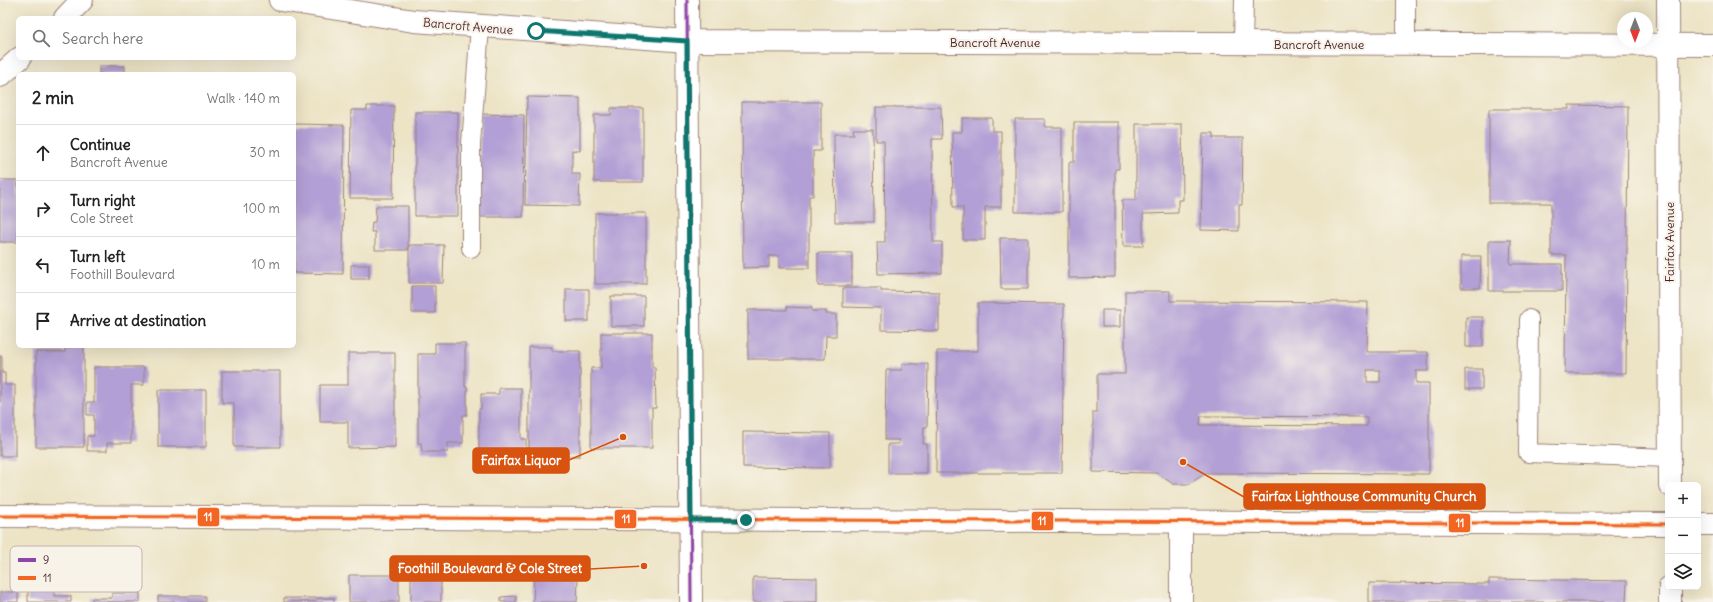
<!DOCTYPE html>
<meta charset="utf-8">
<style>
:root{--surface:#fff;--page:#f2f2f2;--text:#222;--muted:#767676;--line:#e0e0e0}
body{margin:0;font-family:Delius,sans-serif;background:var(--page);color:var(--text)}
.controls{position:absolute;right:12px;bottom:12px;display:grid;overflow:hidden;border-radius:6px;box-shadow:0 4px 16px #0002}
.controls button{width:36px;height:36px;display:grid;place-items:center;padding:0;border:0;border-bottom:1px solid var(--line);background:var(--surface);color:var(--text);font:20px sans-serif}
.compass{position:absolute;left:1617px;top:12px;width:36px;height:36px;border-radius:50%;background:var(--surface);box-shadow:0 4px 16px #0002;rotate:180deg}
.stop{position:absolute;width:12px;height:12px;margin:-9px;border:3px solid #0f766e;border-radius:50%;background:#fff}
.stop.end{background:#0f766e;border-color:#fff;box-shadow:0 1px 4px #0008}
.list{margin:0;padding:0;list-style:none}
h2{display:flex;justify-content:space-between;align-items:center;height:52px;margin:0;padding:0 16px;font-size:17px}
h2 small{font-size:13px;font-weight:400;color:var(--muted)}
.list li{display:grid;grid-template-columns:26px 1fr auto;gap:12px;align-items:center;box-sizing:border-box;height:56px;padding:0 16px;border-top:1px solid var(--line)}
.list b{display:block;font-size:15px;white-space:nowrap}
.list p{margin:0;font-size:13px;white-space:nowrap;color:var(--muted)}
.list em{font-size:13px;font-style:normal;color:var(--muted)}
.icon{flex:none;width:22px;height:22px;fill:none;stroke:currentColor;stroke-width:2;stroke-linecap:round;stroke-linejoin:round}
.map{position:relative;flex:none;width:1713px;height:602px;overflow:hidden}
.search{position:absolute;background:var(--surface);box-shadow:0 4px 16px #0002;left:16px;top:16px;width:280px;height:44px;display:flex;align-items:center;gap:10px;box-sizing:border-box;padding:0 14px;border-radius:6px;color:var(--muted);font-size:15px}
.panel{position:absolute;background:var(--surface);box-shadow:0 4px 16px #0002;left:16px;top:72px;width:280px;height:276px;border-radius:6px}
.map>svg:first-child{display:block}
</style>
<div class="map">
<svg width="1713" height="602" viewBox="0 0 1713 602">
<rect width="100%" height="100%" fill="#f7f3e8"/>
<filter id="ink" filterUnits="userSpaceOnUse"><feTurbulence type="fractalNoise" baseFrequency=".025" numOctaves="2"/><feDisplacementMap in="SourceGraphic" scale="8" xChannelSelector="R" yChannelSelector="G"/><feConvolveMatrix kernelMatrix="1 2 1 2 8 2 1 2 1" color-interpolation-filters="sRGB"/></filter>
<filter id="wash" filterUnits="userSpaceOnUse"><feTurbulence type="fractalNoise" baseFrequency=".012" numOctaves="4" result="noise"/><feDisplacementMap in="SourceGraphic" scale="16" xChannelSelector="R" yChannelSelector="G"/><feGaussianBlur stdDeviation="0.9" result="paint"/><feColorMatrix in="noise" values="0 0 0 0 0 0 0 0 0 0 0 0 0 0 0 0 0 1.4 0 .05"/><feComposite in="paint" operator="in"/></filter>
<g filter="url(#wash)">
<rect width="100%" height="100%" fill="#ede4c6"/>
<g id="blocks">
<path fill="#b29fd5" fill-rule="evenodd" d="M99,66H125V74H99Z
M527,97L580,98V151L572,150V174H580L579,206L525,205Z
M742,102H821V151H813V196H809V268H779V256H769V267L743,268Z
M1569,105L1628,106L1626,373H1565L1566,255H1551V203H1489V109H1569Z
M367,106H394L393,198H350L351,110H367Z
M876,107H941L942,139H932L933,242H942V273L878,274L877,242H885L884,141H876Z
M611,108H643V182H594V115H611Z
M415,112H458V216H415Z
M480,114L524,115L523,217H479Z
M962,118H992V131H1001V207H985V240H963V207H953L952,132H962Z
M1015,119H1045V127H1062V212H1015Z
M1074,122H1119V169H1115V277L1069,278V162H1074Z
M294,124L344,125L343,274L294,273Z
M1136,124H1182L1183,200H1178V213L1143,214V246H1123L1122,200H1136Z
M853,129H873L874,222H835L834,134H854Z
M1203,133H1214V138H1243L1242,205H1239V231L1201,230Z
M0,180H18V242H0Z
M376,206H408V250H375V232H371L372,222H375Z
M595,213H646V284H595Z
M1000,238H1028V289H1001Z
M1489,240H1511L1510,264H1562V291H1489Z
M409,245H444L443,283H409Z
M818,253H852V286H818Z
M1461,256H1481L1480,288H1461Z
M351,265H369V279H351Z
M412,286H435V313H412Z
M843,288H881V291L939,292V331L881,330V308L843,307Z
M566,289H589V321H566Z
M1125,291H1170V301L1368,302L1367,352H1428V371H1416V383H1429V474L1206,473L1189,484H1173L1157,473L1093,472V412H1097V374H1125ZM1367,370H1380V382H1367ZM1201,416L1367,417V426L1200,425Z
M611,296H644V326H611Z
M978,303L1064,304L1062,473H936L937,351H978Z
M787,307L812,308V311H826V314H836V336H826L825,359H748V310H787Z
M1102,310H1120V327H1102Z
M1466,317H1483V347H1466Z
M601,333H652V367H655L656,408H652V448H591V368H601Z
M435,343H465V387H467V415H463V443H448V452H422L421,443H418V354H435Z
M65,346H84V447H36V352H65Z
M529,347H552V351H580V456H529Z
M348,353H395V447L348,448V422H320V385H348Z
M0,356H2V373H5V385H15V456H0Z
M902,364H928L927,427H924L923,444H927V473H888V444H899V440H885L886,370H902Z
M94,367H144V385H131V443H107V451H87V436H94V415H87V402H94Z
M1465,369H1482V389H1465Z
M222,371H280V447H234V403H222Z
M499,388H521V439H526V470H479V409H481V394H499Z
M158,390H206V447H158Z
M743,432L830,433V468L743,467Z
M349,575H399V602H349Z
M411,575H441V602H411Z
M534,577L578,578L577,602H533Z
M753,577L817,578V602H753Z
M1489,579L1627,581L1626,602H1369V583L1489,584Z
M28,589H54V596H71V602H28Z
M0,592H18V602H0Z
M112,593H140V602H92V598H112Z
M158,596H205V602H158Z
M516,596V602H501V597Z
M284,598H334V602H284Z"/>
</g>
</g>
<g filter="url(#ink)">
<use href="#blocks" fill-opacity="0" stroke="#9c8278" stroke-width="1"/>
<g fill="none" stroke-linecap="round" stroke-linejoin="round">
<defs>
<path id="service" d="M1243,43L1244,0
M1406,44V0
M471,248V144L480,27
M1529,319L1528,453L1670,458"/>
<path id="minor" d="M687,0L691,602
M1668,0L1670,485
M65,18L82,0
M0,76L20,58
M1181,602V522
M1670,602V587"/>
<path id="tertiary" d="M280,0L414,21L687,41L1713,45"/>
<path id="secondary" d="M0,516L1668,524
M1698,524H1713"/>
</defs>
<use href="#service" stroke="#9c8278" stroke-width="20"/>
<use href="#minor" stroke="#9c8278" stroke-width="24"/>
<use href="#tertiary" stroke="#9c8278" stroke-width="24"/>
<use href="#secondary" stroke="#9c8278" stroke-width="24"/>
<use href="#service" stroke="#fff" stroke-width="18"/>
<use href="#minor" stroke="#fff" stroke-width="22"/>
<use href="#tertiary" stroke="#fff" stroke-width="22"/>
<use href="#secondary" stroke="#fff" stroke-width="22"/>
<defs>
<path id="bus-1" d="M687,0L691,602"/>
<path id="bus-2" d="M0,516L1668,524"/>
</defs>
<use href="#bus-1" stroke="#f7f3e8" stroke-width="6"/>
<use href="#bus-2" stroke="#f7f3e8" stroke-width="6"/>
<use href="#bus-1" stroke="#8e44ad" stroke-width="3"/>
<use href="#bus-2" stroke="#f26522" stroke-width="3"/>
</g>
</g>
<g fill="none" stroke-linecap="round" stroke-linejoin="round" filter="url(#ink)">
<path stroke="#0f766e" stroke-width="5" d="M536,31L687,41L691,520H746"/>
</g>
<g text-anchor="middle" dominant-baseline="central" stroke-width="4" stroke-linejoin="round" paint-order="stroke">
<g font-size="12" fill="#4a1f2b" stroke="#f7f3e8">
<text transform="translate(468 26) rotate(5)">Bancroft Avenue</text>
<text x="995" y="42">Bancroft Avenue</text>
<text x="1319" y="44">Bancroft Avenue</text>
<text transform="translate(1669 242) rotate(-90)">Fairfax Avenue</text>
</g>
</g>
<rect x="10" y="546" width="132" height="46" rx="6" fill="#f7f3e8" stroke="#c3b3af" stroke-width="1"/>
<rect x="18" y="558" width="18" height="4" fill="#8e44ad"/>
<rect x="18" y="576" width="18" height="4" fill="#f26522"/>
<g font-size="11" fill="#4a1f2b">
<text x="43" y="564">9</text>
<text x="43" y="582">11</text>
</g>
<path fill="none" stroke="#d8530f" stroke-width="1.5" d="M623 437L569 460M1183 462L1244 497M644 566L590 569"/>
<g fill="#d8530f" stroke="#f7f3e8" stroke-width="1.5">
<circle cx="623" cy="437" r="4"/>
<circle cx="1183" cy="462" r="4"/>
<circle cx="644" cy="566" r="4"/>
</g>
<g fill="#d8530f" stroke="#d8530f" stroke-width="1.5">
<rect x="473" y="448" width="96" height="25" rx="4"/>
<rect x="1244" y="484" width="241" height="25" rx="4"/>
<rect x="390" y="556" width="200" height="25" rx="4"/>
</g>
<g font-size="13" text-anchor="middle" font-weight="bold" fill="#fff">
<text x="521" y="465">Fairfax Liquor</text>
<text x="1364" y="501">Fairfax Lighthouse Community Church</text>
<text x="490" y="573">Foothill Boulevard &amp; Cole Street</text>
</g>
<g stroke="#f7f3e8" stroke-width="1.5">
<rect x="197" y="507" width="23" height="20" rx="4" fill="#f26522"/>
<rect x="614" y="509" width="23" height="20" rx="4" fill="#f26522"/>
<rect x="1031" y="511" width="23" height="20" rx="4" fill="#f26522"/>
<rect x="1448" y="513" width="23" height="20" rx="4" fill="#f26522"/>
</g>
<g font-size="11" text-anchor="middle" font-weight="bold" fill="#fff">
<text x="208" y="521">11</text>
<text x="626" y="523">11</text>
<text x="1042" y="525">11</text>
<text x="1460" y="527">11</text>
</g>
</svg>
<div class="controls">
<button>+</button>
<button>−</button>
<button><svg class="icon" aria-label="layers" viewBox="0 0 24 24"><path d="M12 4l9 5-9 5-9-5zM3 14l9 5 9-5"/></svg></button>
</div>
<svg class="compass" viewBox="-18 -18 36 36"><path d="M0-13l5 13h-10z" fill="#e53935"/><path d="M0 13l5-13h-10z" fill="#767676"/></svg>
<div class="stop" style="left:536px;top:31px"></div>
<div class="stop end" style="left:746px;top:520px"></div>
<div class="search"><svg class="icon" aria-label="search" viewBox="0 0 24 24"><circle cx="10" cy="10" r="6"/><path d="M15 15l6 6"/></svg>Search here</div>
<section class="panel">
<h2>2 min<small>Walk · 140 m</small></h2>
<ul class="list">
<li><svg class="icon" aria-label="ahead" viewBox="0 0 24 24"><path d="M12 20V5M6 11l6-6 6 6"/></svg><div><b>Continue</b><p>Bancroft Avenue</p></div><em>30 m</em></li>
<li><svg class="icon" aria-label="right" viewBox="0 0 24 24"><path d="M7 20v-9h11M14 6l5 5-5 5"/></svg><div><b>Turn right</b><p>Cole Street</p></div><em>100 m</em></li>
<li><svg class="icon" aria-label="left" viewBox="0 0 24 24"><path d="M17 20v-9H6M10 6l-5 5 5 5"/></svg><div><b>Turn left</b><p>Foothill Boulevard</p></div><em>10 m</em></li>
<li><svg class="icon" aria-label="arrive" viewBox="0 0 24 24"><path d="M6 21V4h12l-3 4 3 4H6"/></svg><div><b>Arrive at destination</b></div></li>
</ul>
</section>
</div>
